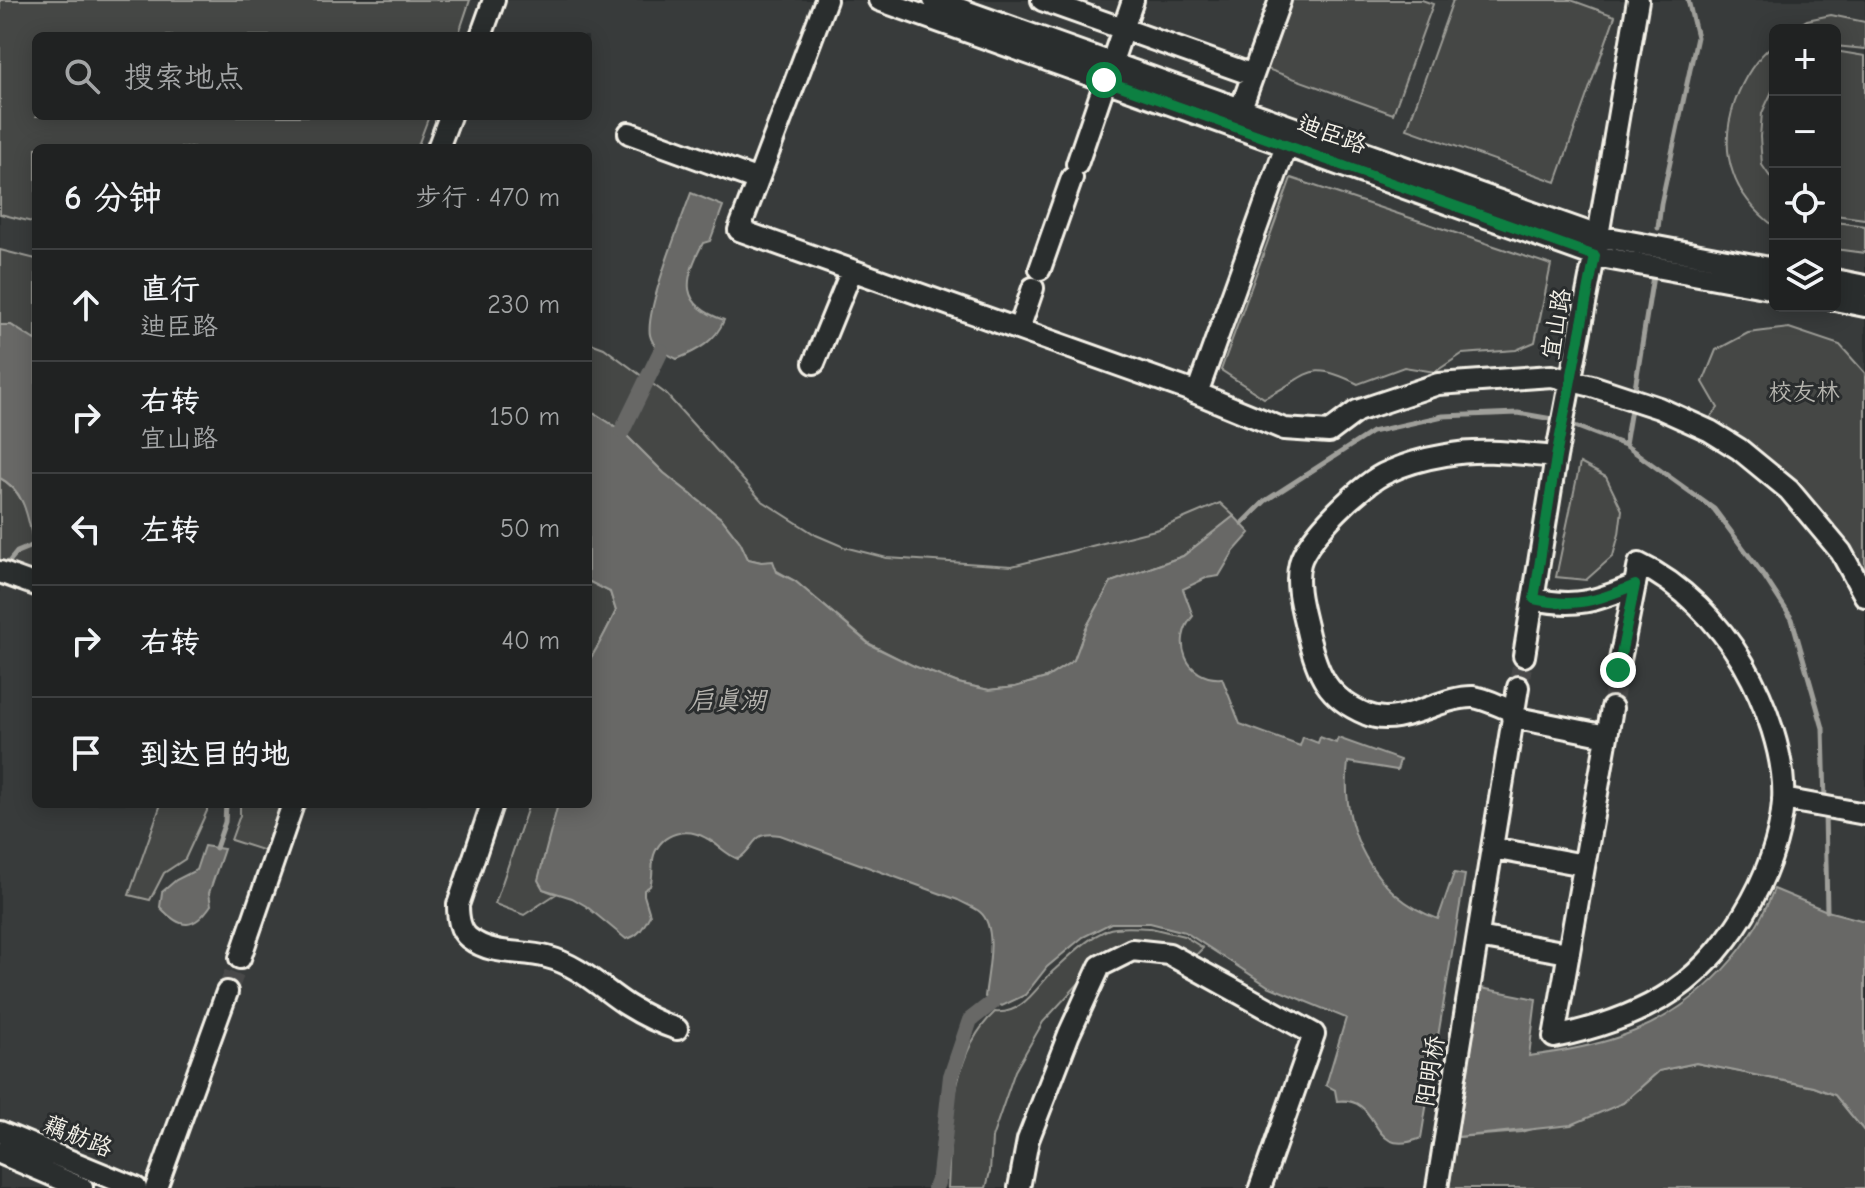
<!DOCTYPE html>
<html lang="zh">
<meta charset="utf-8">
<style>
:root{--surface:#202222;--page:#282a2a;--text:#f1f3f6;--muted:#a2a4a5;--line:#3d3f40}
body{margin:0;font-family:"Comic Neue","LXGW WenKai TC",sans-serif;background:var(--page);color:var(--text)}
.controls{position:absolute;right:24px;top:24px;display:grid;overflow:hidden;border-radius:12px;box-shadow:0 4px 20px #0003}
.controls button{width:72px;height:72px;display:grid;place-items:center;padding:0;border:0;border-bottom:2px solid var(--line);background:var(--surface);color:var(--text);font:40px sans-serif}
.stop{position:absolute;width:24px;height:24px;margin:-18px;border:6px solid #0b8043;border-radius:50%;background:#fff}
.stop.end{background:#0b8043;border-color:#fff;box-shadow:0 2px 8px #0008}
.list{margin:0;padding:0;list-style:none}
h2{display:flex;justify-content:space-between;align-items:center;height:104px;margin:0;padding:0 32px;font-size:34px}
h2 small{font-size:26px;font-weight:400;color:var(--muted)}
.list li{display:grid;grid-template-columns:52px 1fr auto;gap:24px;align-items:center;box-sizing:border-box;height:112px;padding:0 32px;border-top:2px solid var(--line)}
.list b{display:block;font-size:30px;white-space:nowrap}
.list p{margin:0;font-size:26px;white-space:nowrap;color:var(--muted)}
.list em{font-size:26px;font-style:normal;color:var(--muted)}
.icon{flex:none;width:44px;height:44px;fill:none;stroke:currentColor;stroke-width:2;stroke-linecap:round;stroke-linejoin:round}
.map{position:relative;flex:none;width:1865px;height:1188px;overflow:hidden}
.search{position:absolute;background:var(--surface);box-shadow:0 4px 20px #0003;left:32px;top:32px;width:560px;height:88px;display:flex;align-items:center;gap:20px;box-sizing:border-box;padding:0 28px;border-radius:12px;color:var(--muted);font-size:30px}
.panel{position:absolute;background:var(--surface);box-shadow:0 4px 20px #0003;left:32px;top:144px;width:560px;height:664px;border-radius:12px}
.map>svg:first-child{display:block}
</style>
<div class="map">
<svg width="1865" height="1188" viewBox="0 0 1865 1188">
<rect width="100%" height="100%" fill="#2a2d2e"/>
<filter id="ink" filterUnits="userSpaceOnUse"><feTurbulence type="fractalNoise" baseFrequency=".0125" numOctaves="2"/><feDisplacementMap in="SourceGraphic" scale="16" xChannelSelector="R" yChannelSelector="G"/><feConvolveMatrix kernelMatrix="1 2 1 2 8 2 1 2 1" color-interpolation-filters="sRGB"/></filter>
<g filter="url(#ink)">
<path fill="#373a3a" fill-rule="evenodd" d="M0,0H1865V1188H0ZM1775,30H1835V306H1775ZM36,36H588V116H36ZM36,148H588V804H36Z"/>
<path fill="#444645" stroke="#9c9c96" stroke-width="2" d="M0,0H470L458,36H36V116H429L417,148H36V223L0,214Z
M1279,0H1422L1433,4L1393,114L1256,65Z
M1453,0H1571L1615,16L1556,182L1407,129Z
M1831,15L1865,22V49L1835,46V30H1791L1807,20Z
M1775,43V85L1762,113L1760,137L1762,165L1775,184V227C1757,213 1740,195 1733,173C1717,129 1740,71 1775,43Z
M1835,51L1865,56V219L1835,215Z
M1291,178L1551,265L1535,342L1516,350L1462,354L1435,372L1404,367L1358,384C1305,357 1309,378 1264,398L1221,370Z
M1835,222L1865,226V253L1835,249Z
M0,250L36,259V341L11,325H0Z
M1789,328L1840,345L1865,373V596L1789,490L1702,428L1718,408L1703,382L1716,350L1748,333Z
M588,342L604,348L666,394L761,500L816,535L844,547L887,558L1012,566L1159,529L1220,503L1234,516L1183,556L1111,582L1086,628L1074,660L1046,678L1015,687L989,690L958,683L913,666L870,644L795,581L761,562L748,559L740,542L722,519L664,473L622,431L588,409Z
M1580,463L1606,477L1622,510L1619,534L1613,556L1586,580L1556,577Z
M0,478C32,495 36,544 36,576L0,563Z
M588,581L610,592L616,611C611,621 594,656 588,661Z
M161,804H207V811L185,859L164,873L150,900L129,895Z
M240,804H285L268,852L231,840L240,815Z
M529,804H558L551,840L542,864L543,889L556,894L524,915L495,904Z
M1151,928L1184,936L1203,948L1193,958C1147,937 1144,939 1097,954L1081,981L1043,1022L1015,1071L992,1138L990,1172L986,1188H948C951,1130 949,1054 995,1012C1022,1015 1036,988 1053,971C1069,957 1087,938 1107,930C1119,925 1138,928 1151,928Z
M1696,1063L1814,1087L1835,1095L1865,1132V1188H1449L1457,1137L1521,1132L1623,1103L1659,1071Z"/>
<path fill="#676866" stroke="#9f9f9a" stroke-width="2" d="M691,193L723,206L710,241L703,243C683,280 679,305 724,320C716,341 697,351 677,359C666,353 653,349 650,335C645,310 681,221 691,193Z
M0,325H11L36,341V553C28,526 29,493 0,478Z
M588,409L622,431L664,473L722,519L740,542L748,559L761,562L773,561L777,572L795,581L870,645L914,666L958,683L989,690L1015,687L1046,678L1074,660L1086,628L1111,582L1183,556L1234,516L1250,533L1234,551L1219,576L1206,578L1183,589L1193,616C1171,641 1186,681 1222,678L1240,724L1300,746L1303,737L1318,743L1320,737L1336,743L1338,738L1400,760L1397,770L1348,762C1340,830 1373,895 1438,919L1454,873L1465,875L1421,1138C1366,1161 1384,1095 1337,1101L1335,1090L1326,1085L1346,1018L1268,986L1185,932L1150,923H1111L1083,937L1047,967L1025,995L1002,1006L985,997C987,975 999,928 980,912C974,907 965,904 958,900L780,835C751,830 757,847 738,859C725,854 718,844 706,838C687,827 662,832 654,855C651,865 654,875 650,886L644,890V895L650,915C644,926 640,936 626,939L586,906L572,898L543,889L538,880L558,804H588V661C594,656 611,621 616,611L610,592L588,581Z
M204,846L224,849L209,893L211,905C194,930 181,930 160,907L162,892L176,880L196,870Z
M1774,889L1827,911L1865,921V1132L1835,1095L1814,1087L1696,1063L1659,1071L1623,1103L1571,1125L1457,1137L1481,988L1536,999L1529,1056C1559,1052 1590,1047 1619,1037C1690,1013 1747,958 1774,889Z"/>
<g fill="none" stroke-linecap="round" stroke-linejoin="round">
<path stroke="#9f9f9a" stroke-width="5" d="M1658,228L1661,204L1697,37L1688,0
M1634,394L1653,276
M1567,423L1625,445L1714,509L1764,576L1792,619L1823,728L1825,802
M1625,445L1632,403
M1242,524L1265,501L1372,432L1443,416L1518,413L1558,420
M4,568L17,552L34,545
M1825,812L1827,911
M216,848L225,822L226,804"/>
<path stroke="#676866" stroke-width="16" d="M622,431L661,351
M935,1188L940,1175L951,1076L970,1020L993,1002"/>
<path stroke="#484a4a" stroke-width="20" stroke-dasharray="20 10" stroke-linecap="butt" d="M1518,687L1524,656
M1612,708L1618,670
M227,992L240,958"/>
<defs>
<path id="minor" d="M826,0L739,230L1189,390L1284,429L1329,432L1357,411L1438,384L1552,376L1592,386L1659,408L1710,431L1739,449L1789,490L1841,552L1865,596
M879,0L1595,256L1775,289
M934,0L1598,236L1775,269
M1042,0L1253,75
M481,36L494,0
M1241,108L1280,0
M629,133L758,180
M438,148L450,116
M1077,164L1133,0
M1040,269L1072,178
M1835,280L1865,286
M1835,300L1865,306
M1019,329L1033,288
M814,363L852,270
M1197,393L1290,135
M0,572L36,585
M1534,599C1575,608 1597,601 1635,585
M1524,656L1556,457L1598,236L1638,0
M1612,708L1554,1037C1593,1029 1628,1018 1662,998C1725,962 1778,874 1783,802C1786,757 1765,701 1743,663C1719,623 1682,584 1639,564L1618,670
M1513,711C1501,707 1485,698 1473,697C1440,696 1400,729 1366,714C1327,698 1317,673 1308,635C1303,612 1294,586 1300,563C1307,537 1363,482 1388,472C1405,464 1428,458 1446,455C1482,448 1520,454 1556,457
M1512,717L1607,736
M1783,799L1865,814
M492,804L458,905C458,917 459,930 469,938C492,956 521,950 547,957C579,965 601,988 627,1005C643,1015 659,1023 677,1029
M1492,848L1584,865
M1478,937L1568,953
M240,958L293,804
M0,1132L136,1188
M0,1153L82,1188
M156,1188L227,992
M1019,1188L1028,1140L1069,1034L1100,966L1132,950L1169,954L1314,1034L1260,1188
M1437,1188L1518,687"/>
</defs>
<use href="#minor" stroke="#f4f1e8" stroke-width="26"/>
<use href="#minor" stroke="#2a2d2e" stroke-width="20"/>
</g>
</g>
<g fill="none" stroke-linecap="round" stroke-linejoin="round" filter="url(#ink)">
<path stroke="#0b8043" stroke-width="10" d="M1104,80L1595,256L1556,457L1534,599C1575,608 1597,601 1635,585L1618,670"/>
</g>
<g text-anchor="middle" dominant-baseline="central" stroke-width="6" stroke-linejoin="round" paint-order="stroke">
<g font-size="24" fill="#f4f1e8" stroke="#2a2d2e">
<text transform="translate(1332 134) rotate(20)">迪臣路</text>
<text transform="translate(1556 324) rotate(-80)">宜山路</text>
<text transform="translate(1430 1071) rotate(-81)">阳明桥</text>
<text transform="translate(78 1136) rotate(22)">藕舫路</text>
</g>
<g font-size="24" fill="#b6b5af" stroke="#2a2d2e">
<text x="1804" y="392">校友林</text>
</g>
<g font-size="26" font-style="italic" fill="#b5b3ae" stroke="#2a2d2e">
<text x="727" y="701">启真湖</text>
</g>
</g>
</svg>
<div class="controls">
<button>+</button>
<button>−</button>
<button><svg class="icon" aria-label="locate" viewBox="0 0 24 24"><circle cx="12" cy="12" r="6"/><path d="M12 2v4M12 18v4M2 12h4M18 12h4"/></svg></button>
<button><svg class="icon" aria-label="layers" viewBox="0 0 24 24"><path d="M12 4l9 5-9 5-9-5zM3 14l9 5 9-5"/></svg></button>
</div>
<div class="stop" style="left:1104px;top:80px"></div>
<div class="stop end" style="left:1618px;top:670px"></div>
<div class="search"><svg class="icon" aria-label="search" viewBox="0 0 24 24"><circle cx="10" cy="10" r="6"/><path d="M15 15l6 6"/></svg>搜索地点</div>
<section class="panel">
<h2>6 分钟<small>步行 · 470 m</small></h2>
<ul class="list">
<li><svg class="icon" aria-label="ahead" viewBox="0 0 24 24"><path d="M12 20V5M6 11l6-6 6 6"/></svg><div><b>直行</b><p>迪臣路</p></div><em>230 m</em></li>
<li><svg class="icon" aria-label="right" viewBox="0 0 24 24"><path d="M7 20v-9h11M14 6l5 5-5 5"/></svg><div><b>右转</b><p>宜山路</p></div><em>150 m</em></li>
<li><svg class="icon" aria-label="left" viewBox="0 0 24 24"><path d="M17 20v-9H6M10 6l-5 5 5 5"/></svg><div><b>左转</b></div><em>50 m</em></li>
<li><svg class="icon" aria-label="right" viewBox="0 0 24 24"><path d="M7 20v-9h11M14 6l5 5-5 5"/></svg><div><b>右转</b></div><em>40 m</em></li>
<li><svg class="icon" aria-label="arrive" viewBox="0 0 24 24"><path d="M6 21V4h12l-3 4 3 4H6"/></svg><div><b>到达目的地</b></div></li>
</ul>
</section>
</div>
